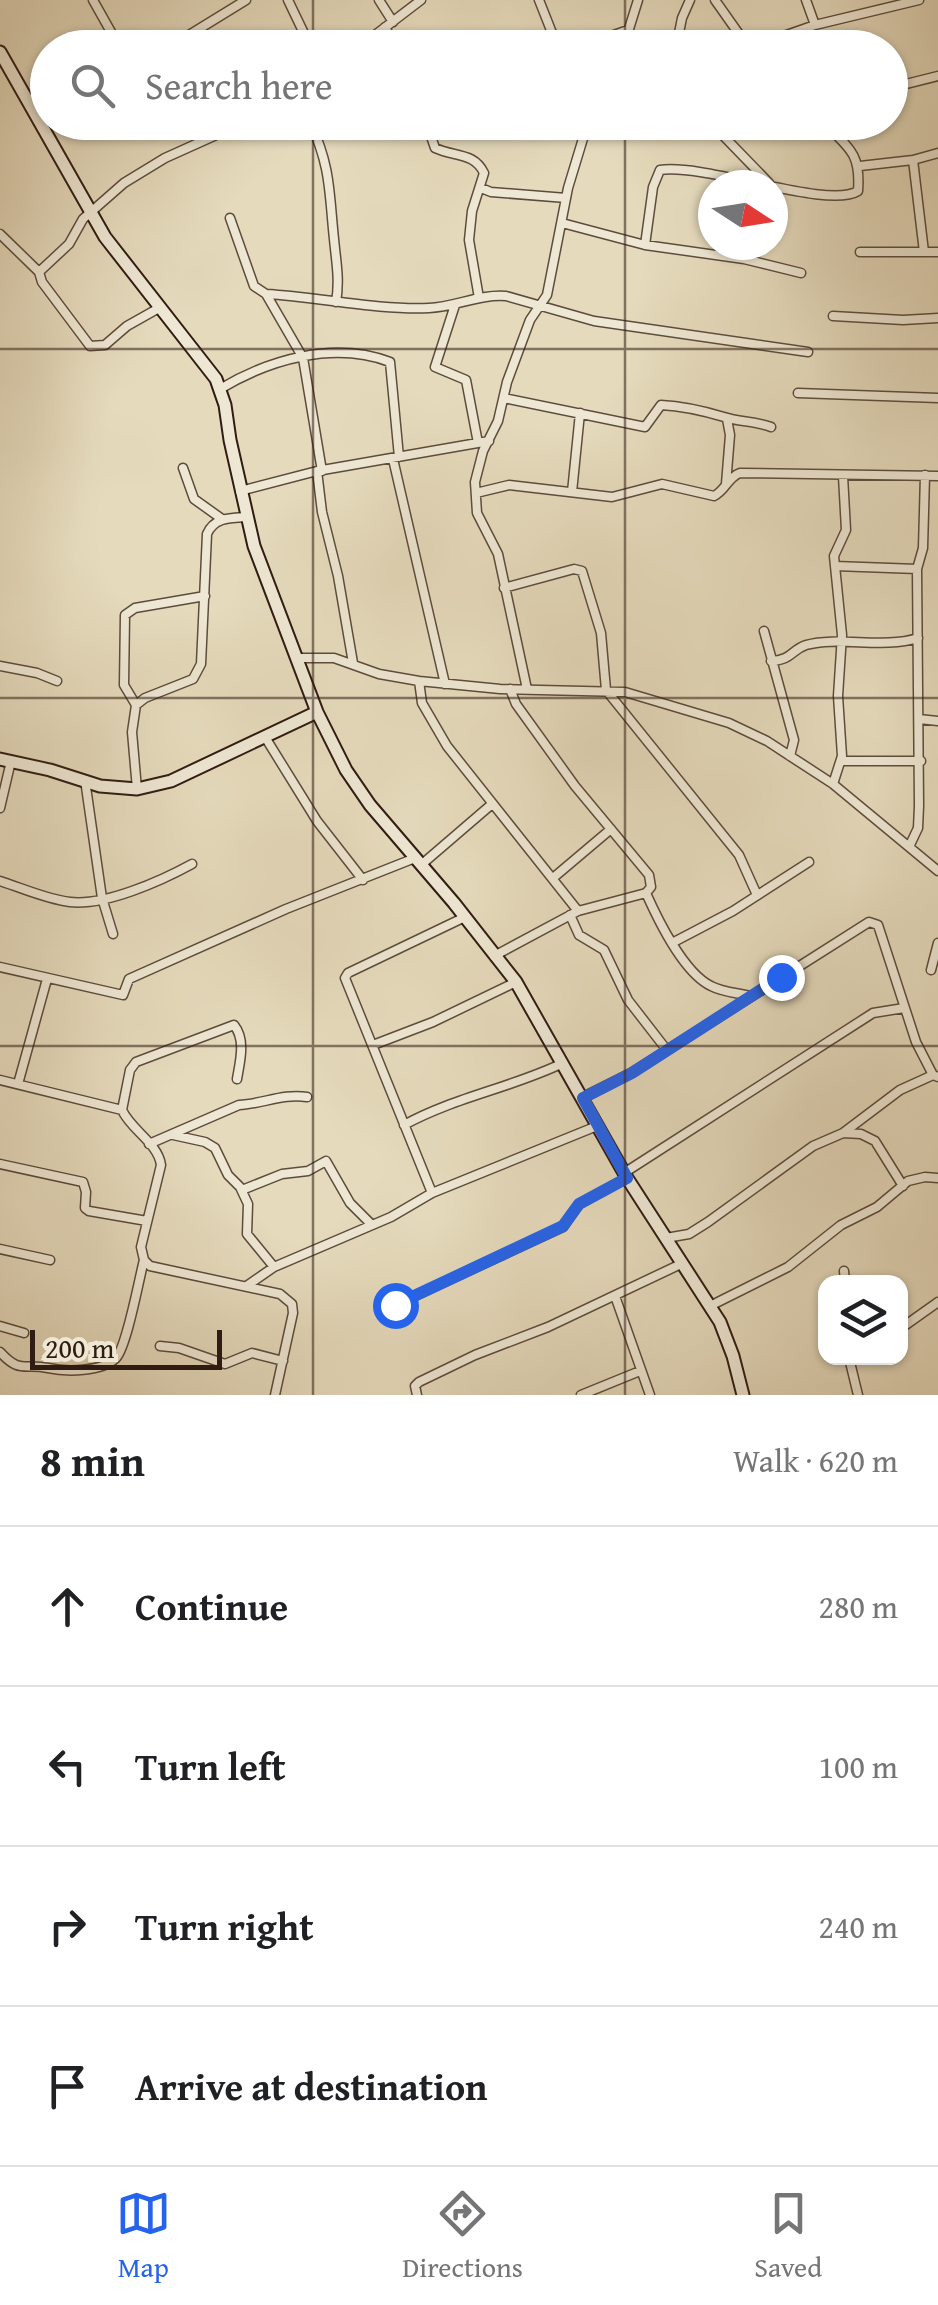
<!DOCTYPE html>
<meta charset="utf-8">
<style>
:root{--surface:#fff;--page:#f2f2f2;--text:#202124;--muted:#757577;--line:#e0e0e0;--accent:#2563eb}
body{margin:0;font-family:"Gentium Book Plus",serif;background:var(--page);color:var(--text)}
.controls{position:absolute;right:30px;bottom:30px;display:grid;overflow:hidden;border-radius:20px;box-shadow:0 2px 8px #0004}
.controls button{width:90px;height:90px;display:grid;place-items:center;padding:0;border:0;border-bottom:2px solid var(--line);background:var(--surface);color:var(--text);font:50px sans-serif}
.compass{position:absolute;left:698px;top:170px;width:90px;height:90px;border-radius:50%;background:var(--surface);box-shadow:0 2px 8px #0004;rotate:102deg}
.scale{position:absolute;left:30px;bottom:25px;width:192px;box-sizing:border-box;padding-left:10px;border:5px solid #301c13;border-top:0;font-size:28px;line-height:35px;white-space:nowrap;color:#301c13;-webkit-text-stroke:8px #eee7d3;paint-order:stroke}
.stop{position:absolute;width:30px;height:30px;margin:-22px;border:8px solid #2563eb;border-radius:50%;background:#fff}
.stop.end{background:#2563eb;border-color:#fff;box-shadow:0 2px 10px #0008}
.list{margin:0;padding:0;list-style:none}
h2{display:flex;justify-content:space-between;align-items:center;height:130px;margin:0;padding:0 40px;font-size:42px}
h2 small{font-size:32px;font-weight:400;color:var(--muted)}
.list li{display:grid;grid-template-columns:65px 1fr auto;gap:30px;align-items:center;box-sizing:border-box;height:160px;padding:0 40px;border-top:2px solid var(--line)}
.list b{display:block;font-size:38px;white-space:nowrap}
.list em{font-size:32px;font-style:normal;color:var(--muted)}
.icon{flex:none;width:55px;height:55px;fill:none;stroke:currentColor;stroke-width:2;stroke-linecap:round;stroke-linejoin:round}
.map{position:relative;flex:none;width:938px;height:1395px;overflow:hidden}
.search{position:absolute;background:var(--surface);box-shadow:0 2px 8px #0004;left:30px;right:30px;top:30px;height:110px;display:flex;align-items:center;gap:25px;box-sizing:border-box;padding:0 35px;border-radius:55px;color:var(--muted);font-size:38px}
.sheet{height:770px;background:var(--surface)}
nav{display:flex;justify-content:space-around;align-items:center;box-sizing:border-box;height:140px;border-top:2px solid var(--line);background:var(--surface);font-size:28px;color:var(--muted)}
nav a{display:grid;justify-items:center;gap:5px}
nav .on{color:var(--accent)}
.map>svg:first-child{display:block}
</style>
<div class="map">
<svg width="938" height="1395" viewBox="0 0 938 1395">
<rect width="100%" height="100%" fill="#e5dabc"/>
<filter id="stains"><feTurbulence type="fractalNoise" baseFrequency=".002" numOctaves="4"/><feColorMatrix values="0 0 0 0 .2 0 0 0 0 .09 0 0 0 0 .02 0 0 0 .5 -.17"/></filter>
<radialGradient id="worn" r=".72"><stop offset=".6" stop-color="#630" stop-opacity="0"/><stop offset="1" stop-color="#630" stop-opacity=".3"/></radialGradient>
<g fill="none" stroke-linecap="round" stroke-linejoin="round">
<defs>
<path id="street" d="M93,0L120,48
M288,0L311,48
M379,0L393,22
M539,0L558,48
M715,0L746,44
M806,0L815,25
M385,27L396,48
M744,43L761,44L815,25L919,0
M168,48L246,0
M358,48L421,0
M577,48L628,30
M623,48L638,0
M676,48L682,18L690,0
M890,88L938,76
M310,122C331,167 329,192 334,239C336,261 340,280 336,302
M426,122L435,148C454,157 474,152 484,173L472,211L469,240L479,298
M710,122L769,183
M913,160L924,252
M860,166L913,160L938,153
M481,188L491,192L566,198
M230,218L254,286L266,294C320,297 374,310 429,308C455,307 479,294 506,296L594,321L808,352
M562,223L645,245L744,259L801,273
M0,234L39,272L42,282L90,346L105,345L127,326L159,308
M645,245L653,187L660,170C706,163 828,210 858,191C861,153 849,148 823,122
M860,252H938
M39,272L69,244L83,219L124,183L165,158L245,122
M266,294L303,358L322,471
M455,305L435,367L466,380L478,443
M833,316L903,320L938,318
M220,389C270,359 334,341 390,362L399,457
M798,393L938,398
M504,398L645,427L661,405C682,406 704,411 724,417C739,422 755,421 771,427
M393,459L445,684
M183,468L194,499L222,519
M317,471L322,512L338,576L353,663
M726,484L730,435L727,419
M240,491L317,471L489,441
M572,492L580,413
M476,493L509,485L612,497L662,484L714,496C725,491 728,477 740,473L938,476
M835,566L917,569
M504,588L574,569L582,571L601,633L606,690L739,855L757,895
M764,631L794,740L790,756
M296,658H334L379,674L419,681L500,689L625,692L729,723L767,741L833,784L938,871
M771,661C792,660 791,650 806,645C839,636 883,649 918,638
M0,666L37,673L57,681
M419,681L422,703L447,746L578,911
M510,689L516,704L575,786L649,875L651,887L646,893C658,920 684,973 711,986C722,992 738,993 750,996
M527,689L498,554L477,513L475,482L483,451L498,421L507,382L530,320L547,295L568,188L588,122
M136,705L124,685L125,615L135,608L205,596
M919,719L938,721
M265,737L317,821L363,880
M841,761H921
M85,780L102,898L113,934
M833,784L842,756L838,696L842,635L834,556L846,530L843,476
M137,789L132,732L136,705L145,698L193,679L201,664L207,534C214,517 231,518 247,517
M0,808L11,761
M909,847L918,828L919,806L917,569L923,548L925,475
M421,865L492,804
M553,878L611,829
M0,881C22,888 46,899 70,902C105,906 161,881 192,864
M570,915L579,935L604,950L628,1000L666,1049
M672,943L733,911L809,862
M494,956L578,911L646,893
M0,967L123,995L129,979L286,909L415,858
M931,970L938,943
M373,1045L433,1022L516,982
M237,1079C240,1061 246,1040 234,1025L136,1062L130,1070L122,1110C131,1130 158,1143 161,1165L141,1247L144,1260L150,1266L280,1294L292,1304L293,1313L275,1395
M0,1080L122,1110
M18,1084L47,979
M583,1097L631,1073L869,922L878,925L916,1042L933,1075L938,1077
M404,1125C455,1097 511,1088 563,1063
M843,1133L861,1134L875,1141L903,1186
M173,1135L205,1142L215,1148L228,1175L240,1187L248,1204L247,1234L274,1267
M149,1144L239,1105C263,1104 283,1093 307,1097
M0,1164L83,1182L86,1192L85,1208L89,1211L147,1221
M624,1173L873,1013L904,1008
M242,1190L282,1174L308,1171L326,1161L350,1203L372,1225
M432,1193L345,978L348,973L465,917
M666,1238L689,1234L708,1222L813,1146L843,1133L900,1090L933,1075
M0,1249L50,1260
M844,1271L845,1282
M248,1285L274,1267L391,1217L432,1193L597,1126
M615,1296L650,1395
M395,1305L563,1227L579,1204L627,1178
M710,1306L788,1267L841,1225L877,1207L908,1181L925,1177L938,1178
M0,1326L24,1333
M900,1329L938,1302
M160,1346L179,1348L225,1364L252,1353L283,1361
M0,1352C20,1374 24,1363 48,1368C66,1372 102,1372 116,1358C127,1346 139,1279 144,1260
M849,1358L858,1395
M417,1395L415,1386L419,1382L475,1355L548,1327L683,1263
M581,1395L640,1371"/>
<path id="secondary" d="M0,52L105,237L216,379L225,405L230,440L254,546L317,712L346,770L370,805L454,903L516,982L627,1178L720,1322L733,1356L743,1395
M0,759L50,770L100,786L137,789L171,781L317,712"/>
</defs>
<use href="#street" stroke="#5d4c3d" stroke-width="11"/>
<use href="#secondary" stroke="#301c13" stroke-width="15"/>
<use href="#street" stroke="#eee7d3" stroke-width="8"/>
<use href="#secondary" stroke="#eee7d3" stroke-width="11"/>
</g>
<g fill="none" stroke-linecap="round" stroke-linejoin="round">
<path stroke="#2563eb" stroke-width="12" d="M395,1305L563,1226L579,1204L627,1178L583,1098L632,1073L781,977"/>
</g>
<path fill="none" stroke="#301c13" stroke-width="2.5" stroke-opacity="0.55" d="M313,0V48M625,0V48M313,122V1395M625,122V1395M0,349H938M0,698H938M0,1046H938"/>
<rect width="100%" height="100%" filter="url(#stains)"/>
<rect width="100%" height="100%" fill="url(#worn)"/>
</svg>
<div class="controls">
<button><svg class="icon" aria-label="layers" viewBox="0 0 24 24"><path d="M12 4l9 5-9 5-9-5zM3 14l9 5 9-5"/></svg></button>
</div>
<svg class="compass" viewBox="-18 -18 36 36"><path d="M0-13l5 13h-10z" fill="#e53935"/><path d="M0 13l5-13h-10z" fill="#757577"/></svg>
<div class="scale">200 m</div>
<div class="stop" style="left:395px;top:1305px"></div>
<div class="stop end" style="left:781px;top:977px"></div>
<div class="search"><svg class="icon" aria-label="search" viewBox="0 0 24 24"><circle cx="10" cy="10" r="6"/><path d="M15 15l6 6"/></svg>Search here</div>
</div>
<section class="sheet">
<h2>8 min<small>Walk · 620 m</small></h2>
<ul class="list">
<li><svg class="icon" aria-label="ahead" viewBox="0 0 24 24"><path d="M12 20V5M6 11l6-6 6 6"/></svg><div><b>Continue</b></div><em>280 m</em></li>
<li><svg class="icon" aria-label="left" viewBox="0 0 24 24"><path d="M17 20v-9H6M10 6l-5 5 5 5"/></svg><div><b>Turn left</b></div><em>100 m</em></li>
<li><svg class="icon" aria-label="right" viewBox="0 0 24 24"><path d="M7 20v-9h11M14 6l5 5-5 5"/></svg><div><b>Turn right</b></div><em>240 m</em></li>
<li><svg class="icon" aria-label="arrive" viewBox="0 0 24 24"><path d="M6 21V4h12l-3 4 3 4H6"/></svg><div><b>Arrive at destination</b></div></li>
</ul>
</section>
<nav>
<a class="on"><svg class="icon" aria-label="map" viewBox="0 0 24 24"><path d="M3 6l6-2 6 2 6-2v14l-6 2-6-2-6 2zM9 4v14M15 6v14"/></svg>Map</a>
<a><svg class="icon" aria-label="directions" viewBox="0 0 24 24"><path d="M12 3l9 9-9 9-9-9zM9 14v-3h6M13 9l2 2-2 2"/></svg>Directions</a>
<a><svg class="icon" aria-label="saved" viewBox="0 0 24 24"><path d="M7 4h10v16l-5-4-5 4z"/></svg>Saved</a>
</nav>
